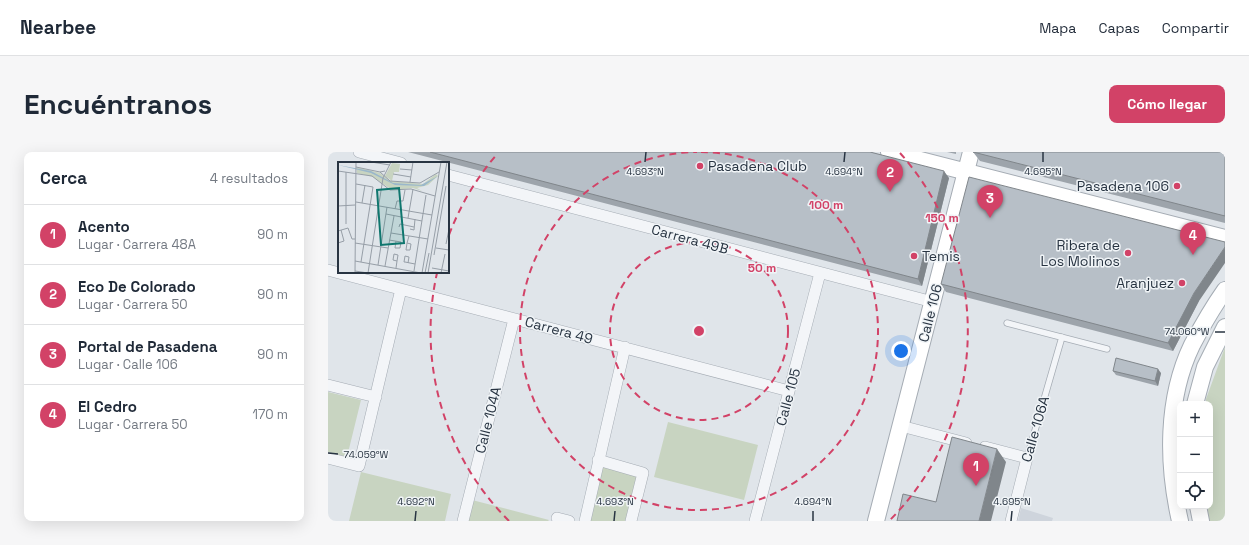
<!DOCTYPE html>
<html lang="es">
<meta charset="utf-8">
<style>
:root{--surface:#fff;--page:#f6f6f7;--text:#1f2937;--muted:#747a83;--line:#e0e1e3;--accent:#d24267}
body{margin:0;font-family:"Space Grotesk",sans-serif;background:var(--page);color:var(--text)}
.controls{position:absolute;right:12px;bottom:12px;display:grid;overflow:hidden;border-radius:8px;box-shadow:0 4px 16px #0002}
.controls button{width:36px;height:36px;display:grid;place-items:center;padding:0;border:0;border-bottom:1px solid var(--line);background:var(--surface);color:var(--text);font:20px sans-serif}
.you{position:absolute;left:573px;top:199px;width:14px;height:14px;margin:-10px;border:3px solid #fff;border-radius:50%;background:#1a73e8;box-shadow:0 0 0 6px #1a73e833}
.badge{display:grid;place-items:center;width:26px;height:26px;border-radius:50%;background:var(--accent);color:#fff;font-size:13px;font-weight:700}
.pin{position:absolute;translate:-50% -33px;filter:drop-shadow(0 1px 2px #0008)}
.pin::after{content:'';position:absolute;top:21px;width:14px;height:12px;background:inherit;clip-path:polygon(0 0,100% 0,50% 100%)}
.list{margin:0;padding:0;list-style:none}
h2{display:flex;justify-content:space-between;align-items:center;height:52px;margin:0;padding:0 16px;font-size:17px}
h2 small{font-size:13px;font-weight:400;color:var(--muted)}
.list li{display:grid;grid-template-columns:26px 1fr auto;gap:12px;align-items:center;box-sizing:border-box;height:60px;padding:0 16px;border-top:1px solid var(--line)}
.list b{display:block;font-size:15px;white-space:nowrap}
.list p{margin:0;font-size:13px;white-space:nowrap;color:var(--muted)}
.list em{font-size:13px;font-style:normal;color:var(--muted)}
.icon{flex:none;width:22px;height:22px;fill:none;stroke:currentColor;stroke-width:2;stroke-linecap:round;stroke-linejoin:round}
.map{position:relative;flex:none;width:897px;height:369px;overflow:hidden;border-radius:8px}
header{display:flex;align-items:center;gap:24px;box-sizing:border-box;height:56px;padding:0 20px;background:var(--surface);border-bottom:1px solid var(--line)}
header strong{font-size:19px}
nav{display:flex;gap:22px;margin-inline-start:auto;font-size:14px}
.intro{display:flex;align-items:center;justify-content:space-between;box-sizing:border-box;height:96px;padding:0 24px}
h1{margin:0;font-size:28px}
.button{padding:10px 18px;border-radius:8px;background:var(--accent);color:#fff;font-size:14px;font-weight:700}
main{display:flex;gap:24px;padding:0 24px}
aside{flex:1;background:var(--surface);border-radius:8px;box-shadow:0 4px 16px #0002}
.map>svg:first-child{display:block}
</style>
<header>
<strong>Nearbee</strong>
<nav><a>Mapa</a><a>Capas</a><a>Compartir</a></nav>
</header>
<div class="intro"><h1>Encuéntranos</h1><a class="button">Cómo llegar</a></div>
<main>
<aside>
<h2>Cerca<small>4 resultados</small></h2>
<ul class="list">
<li><span class="badge">1</span><div><b>Acento</b><p>Lugar · Carrera 48A</p></div><em>90 m</em></li>
<li><span class="badge">2</span><div><b>Eco De Colorado</b><p>Lugar · Carrera 50</p></div><em>90 m</em></li>
<li><span class="badge">3</span><div><b>Portal de Pasadena</b><p>Lugar · Calle 106</p></div><em>90 m</em></li>
<li><span class="badge">4</span><div><b>El Cedro</b><p>Lugar · Carrera 50</p></div><em>170 m</em></li>
</ul>
</aside>
<div class="map">
<svg width="897" height="369" viewBox="0 0 897 369">
<rect width="100%" height="100%" fill="#e0e5ea"/>
<path fill="#ced4dc" d="M693,356L725,366L724,369H690Z"/>
<path fill="#c8d4c1" d="M897,195V369H877L875,354H882V252H878V247Z
M0,240L33,248L19,305L0,300Z
M340,270L430,293L416,348L326,325Z
M271,314L309,323L298,369H258Z
M33,320L123,342L117,369H21Z
M144,348L221,368L220,369H139Z"/>
<g fill="none" stroke-linecap="round" stroke-linejoin="round">
<defs>
<path id="lane" d="M679,171L779,197
M699,306L734,185"/>
<path id="street" d="M31,0L73,11
M120,23L605,150
M0,118L461,239
M0,233L48,245
M573,274L638,291
M657,295L699,306L683,369
M0,306L31,314L73,137
M270,308L315,321L303,369
M229,366L241,369
M135,369L186,167
M257,369L297,195
M427,369L492,121"/>
<path id="secondary" d="M561,0L897,86
M867,252L877,215L897,175
M870,354L873,369
M548,369L643,0
M852,369C839,312 838,247 864,193C874,174 885,155 897,138"/>
</defs>
<use href="#lane" stroke="#a5acb4" stroke-width="7"/>
<use href="#street" stroke="#a5acb4" stroke-width="12"/>
<use href="#secondary" stroke="#a5acb4" stroke-width="18"/>
<use href="#lane" stroke="#f3f5f8" stroke-width="5.5"/>
<use href="#street" stroke="#f3f5f8" stroke-width="11"/>
<use href="#secondary" stroke="#fff" stroke-width="16"/>
</g>
<path fill="#9da4ab" d="M80,0H542L621,26L594,134Z
M619,0H628V2Z
M645,0H897V71L652,9Z
M613,132L871,149L845,199L618,140Z
M785,219L833,221L830,234L788,223Z"/>
<path fill="#80868b" d="M616,19L621,26L594,134L590,127Z
M897,95V111L871,149L845,199L840,191L866,141Z
M830,217L833,221L830,234L827,229Z
M669,297L678,310L663,369H651Z"/>
<path fill="#b7bfc7" stroke="#80868b" d="M102,0H542L616,19L590,127Z
M645,0H897V64Z
M641,25L897,90V95L866,141L840,191L613,132Z
M788,206L830,217L827,229L785,219Z
M624,285L669,297L651,369H569L575,342L608,350Z"/>
<path fill="none" stroke="#283442" stroke-width="1.5" d="M317,10L318,0M516,10L517,0M715,10V0M887,180H897M0,301L10,302M87,369L88,359M286,369L287,359M485,369V359M683,369L684,359"/>
<g fill="none" stroke="#d24267" stroke-width="2" stroke-dasharray="7 5">
<circle cx="371" cy="179" r="89"/>
<path d="M373 0A179 179 0 1 1 369 0"/>
<path d="M181 369A268 268 0 0 1 109 121M121 83A268 268 0 0 1 170 1M572 1A268 268 0 0 1 561 369"/>
</g>
<g fill="#d24267" stroke="#f0f4f7" stroke-width="1.5">
<circle cx="372" cy="14" r="4"/>
<circle cx="849" cy="34" r="4"/>
<circle cx="800" cy="101" r="4"/>
<circle cx="586" cy="104" r="4"/>
<circle cx="854" cy="131" r="4"/>
</g>
<g text-anchor="middle" dominant-baseline="central" stroke-width="3" stroke-linejoin="round" paint-order="stroke">
<g font-size="14" fill="#283442" stroke="#f0f4f7" text-anchor="end">
<text x="380" y="14" text-anchor="start">Pasadena Club</text>
<text x="841" y="34">Pasadena 106</text>
<text x="792" y="93">Ribera de<tspan x="792" dy="16">Los Molinos</tspan></text>
<text x="594" y="104" text-anchor="start">Temis</text>
<text x="846" y="131">Aranjuez</text>
</g>
<g font-size="14" fill="#283442" stroke="#f0f4f7">
<text transform="translate(362 87) rotate(15)">Carrera 49B</text>
<text transform="translate(602 161) rotate(-76)">Calle 106</text>
<text transform="translate(231 178) rotate(15)">Carrera 49</text>
<text transform="translate(460 245) rotate(-75)">Calle 105</text>
<text transform="translate(160 268) rotate(-76)">Calle 104A</text>
<text transform="translate(707 277) rotate(-74)">Calle 106A</text>
</g>
</g>
<g transform="translate(10 10)">
<rect width="111" height="111" fill="#e0e5ea"/>
<path d="M54,1L62,2L61,10H56L54,19L47,14ZM19,5L42,11L52,19L85,22L98,12L100,14L90,23L79,26L84,29L75,26L54,28L35,15L19,11Z" fill="#c8d4c1"/>
<path d="M0,3L33,9L55,21L83,23L100,14L86,24L57,23L33,11Z" fill="#9ab7cb"/>
<path fill="none" stroke="#969ea7" stroke-width="1" d="M33,0L52,3M18,5L42,10L47,9M62,7L74,8M0,9L34,14L52,28L73,27L97,34M8,10V62M42,10L52,19L82,21L101,10M55,12L73,15M72,20L75,0M18,22L35,25L23,100M18,40L94,53M24,41L27,23M0,44L17,43M57,47L59,39H65L67,28M48,52L84,59M70,56L75,27M61,65L62,62L76,65M72,67L76,68L77,57M0,69L10,66L14,77H17M53,71L90,77M51,78L63,80L62,86H57L58,79M0,81L6,79L3,68M17,81L50,86M69,81L73,82L72,88H68L69,81L71,74M108,82L111,67M98,86L111,88M96,93L108,24M17,99L83,111M70,101L71,95L67,94L66,100H67L77,102M40,103L49,45M47,104L56,54M58,106L59,99L60,93L56,92L55,98L59,99M94,106L111,109M17,109L30,111L45,16L53,0M76,109L88,33M17,111L18,0M84,111L103,0M87,111L91,91M90,111L109,0M103,111L107,92"/>
<path fill="#0f766e" fill-opacity="0.15" stroke="#0f766e" stroke-width="2" d="M61,26L66,81L43,83L39,28Z"/>
<rect width="111" height="111" fill="none" stroke="#283442" stroke-width="2"/>
</g>
<g font-size="10" text-anchor="middle" fill="#283442" stroke="#f0f4f7" stroke-width="3" stroke-linejoin="round" paint-order="stroke">
<text x="317" y="23">4.693°N</text>
<text x="516" y="23">4.694°N</text>
<text x="715" y="23">4.695°N</text>
<text x="859" y="183">74.060°W</text>
<text x="38" y="306">74.059°W</text>
<text x="88" y="353">4.692°N</text>
<text x="287" y="353">4.693°N</text>
<text x="485" y="353">4.694°N</text>
<text x="684" y="353">4.695°N</text>
</g>
<circle cx="371" cy="179" r="6" fill="#d24267" stroke="#f0f4f7" stroke-width="2"/>
<g font-size="12" text-anchor="middle" font-weight="bold" fill="#d24267" stroke="#f0f4f7" stroke-width="3" stroke-linejoin="round" paint-order="stroke">
<text x="498" y="57">100 m</text>
<text x="614" y="70">150 m</text>
<text x="434" y="120">50 m</text>
</g>
</svg>
<div class="controls">
<button>+</button>
<button>−</button>
<button><svg class="icon" aria-label="locate" viewBox="0 0 24 24"><circle cx="12" cy="12" r="6"/><path d="M12 2v4M12 18v4M2 12h4M18 12h4"/></svg></button>
</div>
<div class="you"></div>
<div class="pin badge" style="left:648px;top:334px">1</div>
<div class="pin badge" style="left:562px;top:40px">2</div>
<div class="pin badge" style="left:662px;top:66px">3</div>
<div class="pin badge" style="left:865px;top:103px">4</div>
</div>
</main>
